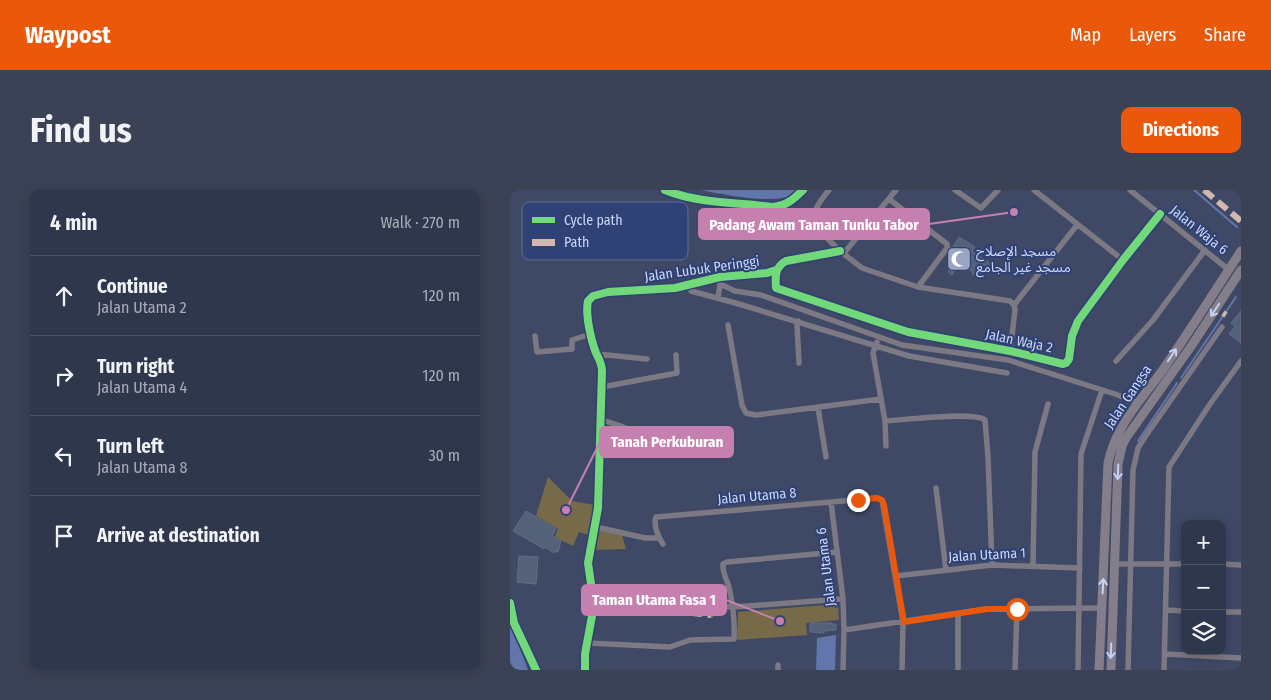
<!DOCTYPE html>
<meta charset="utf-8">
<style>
:root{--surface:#2f374c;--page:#3b4256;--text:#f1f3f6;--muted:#a7acb5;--line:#4a5164;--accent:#ea580c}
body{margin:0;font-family:"Fira Sans Condensed","Noto Sans Arabic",sans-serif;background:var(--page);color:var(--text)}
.controls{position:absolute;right:15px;bottom:15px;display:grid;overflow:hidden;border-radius:10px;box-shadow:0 2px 12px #0003}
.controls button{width:45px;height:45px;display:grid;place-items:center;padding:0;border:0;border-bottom:1px solid var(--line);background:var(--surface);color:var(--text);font:25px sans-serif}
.stop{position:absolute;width:15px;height:15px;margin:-11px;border:4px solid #ea580c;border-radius:50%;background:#fff}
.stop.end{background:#ea580c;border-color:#fff;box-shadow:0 1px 5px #0008}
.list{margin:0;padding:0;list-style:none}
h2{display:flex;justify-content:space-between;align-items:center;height:65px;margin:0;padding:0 20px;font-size:21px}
h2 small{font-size:16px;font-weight:400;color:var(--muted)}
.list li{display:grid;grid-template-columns:32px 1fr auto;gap:15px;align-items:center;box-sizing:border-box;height:80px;padding:0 20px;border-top:1px solid var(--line)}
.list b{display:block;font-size:19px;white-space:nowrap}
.list p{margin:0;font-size:16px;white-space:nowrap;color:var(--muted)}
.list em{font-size:16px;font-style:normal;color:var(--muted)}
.icon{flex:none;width:28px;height:28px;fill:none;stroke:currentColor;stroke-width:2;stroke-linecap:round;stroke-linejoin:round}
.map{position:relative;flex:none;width:731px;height:480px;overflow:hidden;border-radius:10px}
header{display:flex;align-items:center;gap:30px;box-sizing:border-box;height:70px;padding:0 25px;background:var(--accent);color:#fff}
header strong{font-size:24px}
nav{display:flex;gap:28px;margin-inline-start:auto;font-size:18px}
.intro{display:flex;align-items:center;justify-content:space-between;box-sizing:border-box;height:120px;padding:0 30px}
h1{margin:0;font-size:35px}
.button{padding:12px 22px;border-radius:10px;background:var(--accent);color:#fff;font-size:18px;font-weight:700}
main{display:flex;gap:30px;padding:0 30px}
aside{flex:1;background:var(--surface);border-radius:10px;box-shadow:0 2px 12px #0003}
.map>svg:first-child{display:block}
</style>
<header>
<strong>Waypost</strong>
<nav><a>Map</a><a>Layers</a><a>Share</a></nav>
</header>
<div class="intro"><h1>Find us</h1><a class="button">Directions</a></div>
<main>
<aside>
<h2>4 min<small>Walk · 270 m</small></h2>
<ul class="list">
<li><svg class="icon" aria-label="ahead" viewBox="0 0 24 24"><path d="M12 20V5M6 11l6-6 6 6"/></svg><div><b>Continue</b><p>Jalan Utama 2</p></div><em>120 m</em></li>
<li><svg class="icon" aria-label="right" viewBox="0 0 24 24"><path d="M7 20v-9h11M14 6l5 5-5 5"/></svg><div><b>Turn right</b><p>Jalan Utama 4</p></div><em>120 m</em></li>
<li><svg class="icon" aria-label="left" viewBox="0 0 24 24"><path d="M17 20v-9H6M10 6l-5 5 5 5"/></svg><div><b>Turn left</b><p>Jalan Utama 8</p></div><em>30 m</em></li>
<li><svg class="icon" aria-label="arrive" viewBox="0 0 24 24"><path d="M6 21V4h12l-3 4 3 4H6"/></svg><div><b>Arrive at destination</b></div></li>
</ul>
</aside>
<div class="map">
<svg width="731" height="480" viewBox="0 0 731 480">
<rect width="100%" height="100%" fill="#3f4965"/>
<path fill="#766a49" d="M38,287L62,311L85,315L82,346L69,342L63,356L45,347L48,339L26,326Z
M88,338L112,345L116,359L84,360Z
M328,414L329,430L296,433L297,445L227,450L228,422Z"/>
<path fill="#6376ab" d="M191,0H286C285,2 283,4 281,5C264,15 211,4 191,0Z
M0,435L16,474L18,480H0Z
M326,445L325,480H306L307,448Z"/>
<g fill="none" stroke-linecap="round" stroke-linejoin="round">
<path stroke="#6376ab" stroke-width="2" d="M684,0L727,37
M671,188L726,107
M628,251L667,193"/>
</g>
<path fill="#546279" stroke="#616e85" d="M449,47L465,57L462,61L481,74L472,86L470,84L468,87L462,84L463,82L449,74L442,85L438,82L445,72L437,66Z
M731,121V153L719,144L725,136L721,133Z
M16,321L46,339L42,346L51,351L48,362L46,361L44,363L35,357L34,359L3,341Z
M9,366L28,367L26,394L7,392Z
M300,433H322V434H326V440L314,441V443L300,442Z"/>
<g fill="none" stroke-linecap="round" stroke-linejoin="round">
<path stroke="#7d7984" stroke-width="5.5" d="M319,0C310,11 303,20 303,34L330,61L352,78L408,97L500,111L504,115
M445,0L471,18L488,0
M524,0L613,70
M620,0L719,80
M379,9L437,54V58L408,97
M330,61L276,71C265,77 265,86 266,98L398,142L500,161L553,174L556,173L559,169L562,146L568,131L613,70L650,24
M334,63L386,0
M210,87V94L225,101L251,105L392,155L498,170L605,204L628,213
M181,101L229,114L399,166L497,183
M208,108L210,94
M504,115L567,35
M288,131L287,135L289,173
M218,135L232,215L236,223L246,225L371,209
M25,146L27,162L62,159V150L81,144
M367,152L363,163L375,231L376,256
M500,163L505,120L504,115
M87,164L137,169
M606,171L643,130L695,60
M92,197L167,183L166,165
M308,218L316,267
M92,230L111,236L138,251L168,256
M375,231C393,230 464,221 475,230L478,267L482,375
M426,298L436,380
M321,312L333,409L334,440L333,480
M86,337L135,348H149
M153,354C148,347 143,335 146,327L367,308L372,310L393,432L392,480
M605,374H675
M712,374L731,375
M523,376L525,262L538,214
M386,386L482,375L570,378
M84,415L162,421
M656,420L675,421
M712,422H731
M201,425L203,416L223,417L333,409
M334,440L477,419L592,418
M78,453L160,457L180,450L224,449C225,431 223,415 219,397C217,390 212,382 213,374L217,372L327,362
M655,464L731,468
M75,480V464L84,415L78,373L88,318L92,181C92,174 89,169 86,163C81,150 75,124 78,111L83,106L98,102L165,98L210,87L257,83L266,80
M268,480V475
M448,480V423
M505,480L507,419
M568,480L571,264L592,200
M618,480L623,280L628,258L635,247L712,137
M654,480L659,277L700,214L731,171"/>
<path stroke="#847e8a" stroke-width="9" d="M589,480L598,273C605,237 631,210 652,181C679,142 705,101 731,61
M601,480L608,274L612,256L616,248L682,155L731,80"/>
<path stroke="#d1b7ad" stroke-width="6" stroke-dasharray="12 6" stroke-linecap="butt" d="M694,0L731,31
M713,123L716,125
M162,421L201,425"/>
<defs>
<path id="cycleway" d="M155,0C189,14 227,12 263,17C276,16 284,9 293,0
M330,61L276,71C265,77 265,86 266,98L398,142L500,161L553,174L556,173L559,169L562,146L568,131L613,70L650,24
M0,413L4,433L26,480
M75,480V464L84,415L78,373L88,318L92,181C92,174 89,169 86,163C81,150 75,124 78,111L83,106L98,102L165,98L210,87L257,83L266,80"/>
</defs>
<use href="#cycleway" stroke="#2f4175" stroke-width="11"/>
<use href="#cycleway" stroke="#71d979" stroke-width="8"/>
</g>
<defs><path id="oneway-shaft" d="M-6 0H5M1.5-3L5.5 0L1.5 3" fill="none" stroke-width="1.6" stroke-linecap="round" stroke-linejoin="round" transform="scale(1.25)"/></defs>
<g stroke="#c6d2f1">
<use href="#oneway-shaft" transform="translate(705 120) rotate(123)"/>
<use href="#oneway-shaft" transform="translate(662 165) rotate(-56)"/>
<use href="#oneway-shaft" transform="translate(608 282) rotate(92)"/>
<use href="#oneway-shaft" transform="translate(593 396) rotate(-87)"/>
<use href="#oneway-shaft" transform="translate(601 461) rotate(92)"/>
</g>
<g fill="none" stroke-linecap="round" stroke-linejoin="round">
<path stroke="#ea580c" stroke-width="6" d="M348,310L367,308L372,310L374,315L394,432L477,419H507"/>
</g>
<defs>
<symbol id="mosque-square" viewBox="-11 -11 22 22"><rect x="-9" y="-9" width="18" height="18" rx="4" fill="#99a5c3" stroke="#2f4175"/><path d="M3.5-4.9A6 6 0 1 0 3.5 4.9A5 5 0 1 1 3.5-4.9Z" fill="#fff"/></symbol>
</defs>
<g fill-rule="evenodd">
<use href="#mosque-square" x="435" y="55" width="28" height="28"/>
</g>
<g text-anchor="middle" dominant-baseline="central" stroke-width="4" stroke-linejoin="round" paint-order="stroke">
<g font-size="14" fill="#cad6f6" stroke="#2f4175">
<text transform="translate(689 40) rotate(39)">Jalan Waja 6</text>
<text transform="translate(192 79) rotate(-8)">Jalan Lubuk Peringgi</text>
<text transform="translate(509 151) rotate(12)">Jalan Waja 2</text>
<text transform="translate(618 207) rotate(-56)">Jalan Gangsa</text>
<text transform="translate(247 306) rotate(-5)">Jalan Utama 8</text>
<text transform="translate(477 365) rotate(-3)">Jalan Utama 1</text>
<text transform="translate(316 377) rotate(-97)">Jalan Utama 6</text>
</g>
<g font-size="14" fill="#cad6f6" stroke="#2f4175" text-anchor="start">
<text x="466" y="61">مسجد الإصلاح<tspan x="466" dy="16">مسجد غير الجامع</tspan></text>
</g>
</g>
<rect x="12" y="12" width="166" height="58" rx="8" fill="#2f4175" stroke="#5e6e9c" stroke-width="1"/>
<rect x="22" y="27" width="23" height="6" fill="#71d979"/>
<rect x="22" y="49" width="23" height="7" fill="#d1b7ad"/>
<g font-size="14" fill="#cad6f6">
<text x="54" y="35">Cycle path</text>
<text x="54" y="57">Path</text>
</g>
<path fill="none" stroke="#c680b0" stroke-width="2" d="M504 22L419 34M56 320L90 252M270 431L216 410"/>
<g fill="#c680b0" stroke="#2f4175" stroke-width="2">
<circle cx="504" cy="22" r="5"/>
<circle cx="56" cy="320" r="5"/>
<circle cx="270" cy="431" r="5"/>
</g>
<g fill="#c680b0" stroke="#c680b0" stroke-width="2">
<rect x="189" y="19" width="230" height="30" rx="5"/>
<rect x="90" y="237" width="133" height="30" rx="5"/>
<rect x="72" y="395" width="144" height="30" rx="5"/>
</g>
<g font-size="15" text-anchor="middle" font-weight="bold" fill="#fff">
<text x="304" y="40">Padang Awam Taman Tunku Tabor</text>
<text x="157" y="257">Tanah Perkuburan</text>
<text x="144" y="415">Taman Utama Fasa 1</text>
</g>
</svg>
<div class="controls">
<button>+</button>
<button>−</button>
<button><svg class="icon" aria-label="layers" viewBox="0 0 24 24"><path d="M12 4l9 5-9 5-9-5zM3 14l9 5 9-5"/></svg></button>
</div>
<div class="stop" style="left:507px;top:419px"></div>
<div class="stop end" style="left:348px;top:310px"></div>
</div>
</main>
